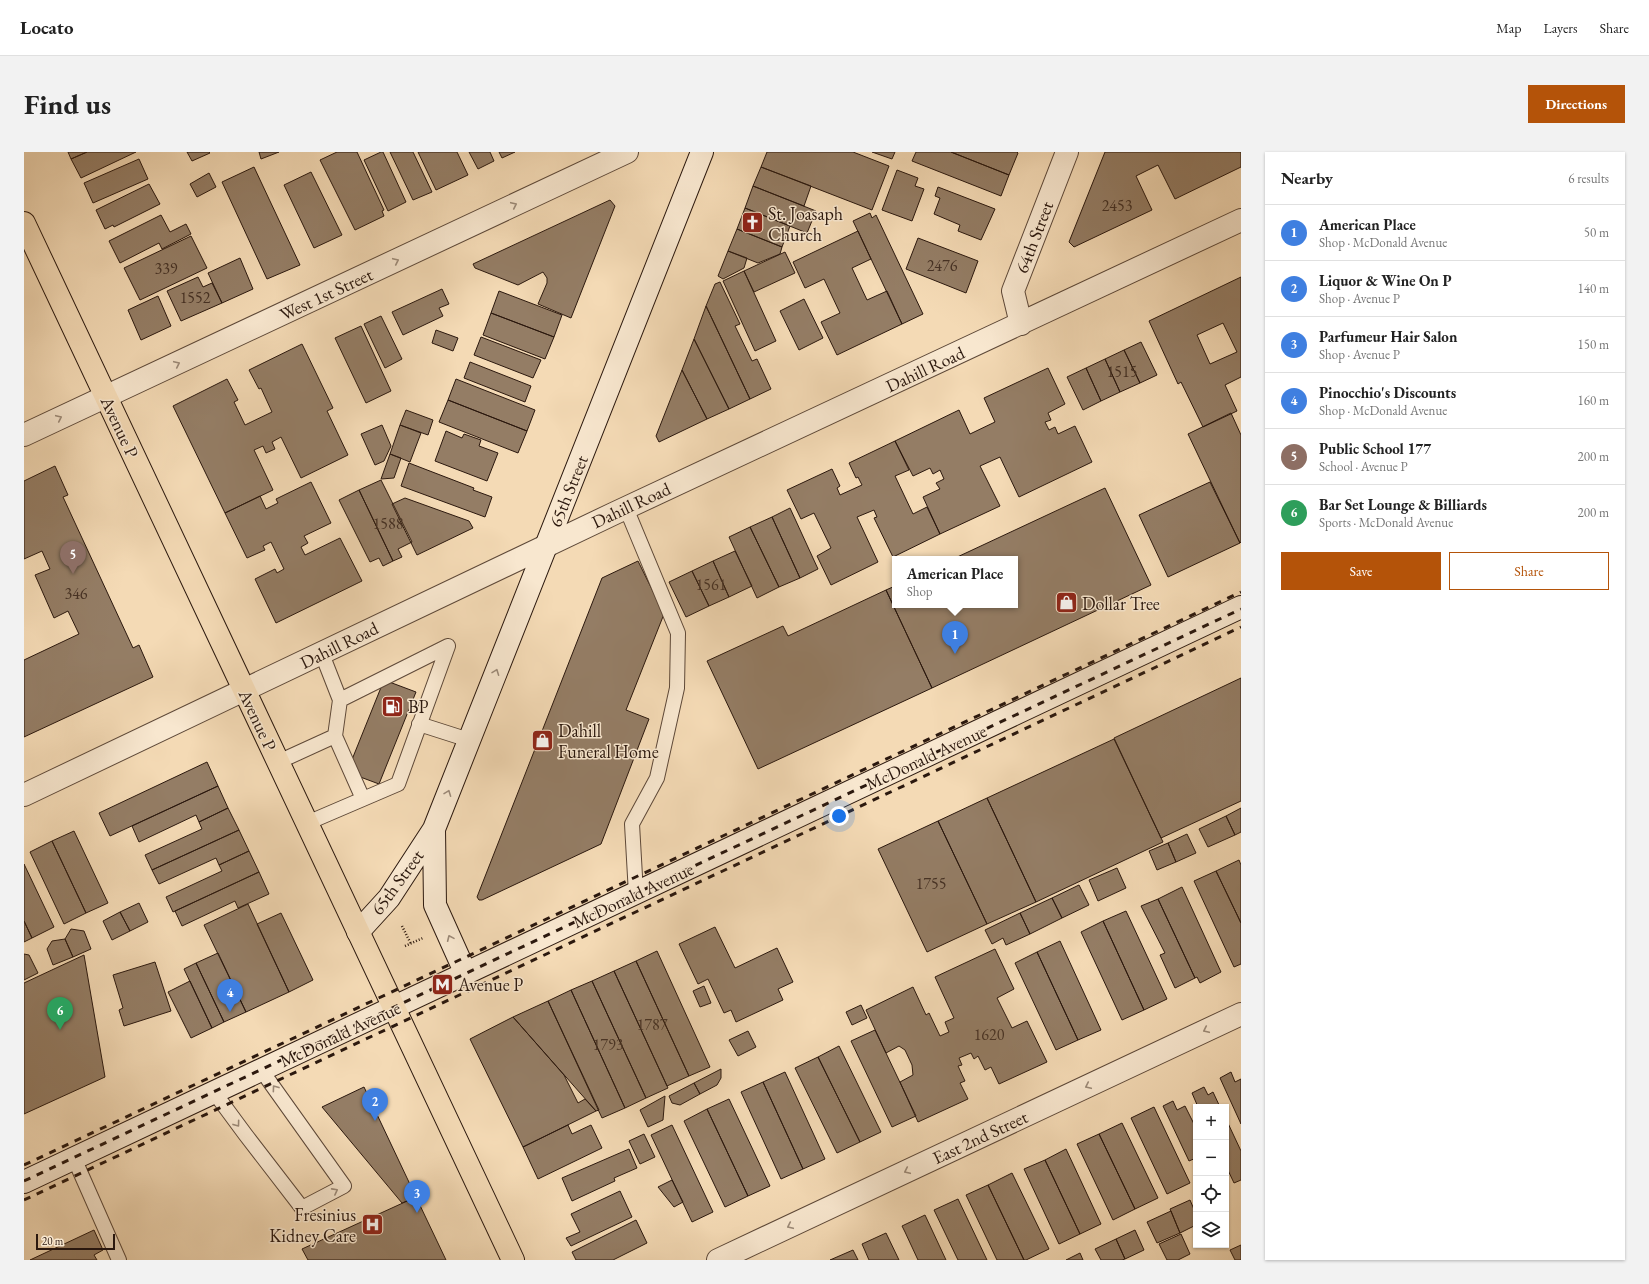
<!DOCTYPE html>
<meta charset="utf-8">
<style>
:root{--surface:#fff;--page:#f2f2f2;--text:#222;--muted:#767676;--line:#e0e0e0;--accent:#b45309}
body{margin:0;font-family:"EB Garamond",serif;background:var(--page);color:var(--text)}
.controls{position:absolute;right:12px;bottom:12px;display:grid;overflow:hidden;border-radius:0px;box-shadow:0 1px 3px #0004}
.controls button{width:36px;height:36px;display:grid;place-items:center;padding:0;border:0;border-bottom:1px solid var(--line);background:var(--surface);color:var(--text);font:20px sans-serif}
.scale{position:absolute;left:12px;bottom:10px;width:79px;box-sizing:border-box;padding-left:4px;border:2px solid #2b180e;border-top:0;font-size:11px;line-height:14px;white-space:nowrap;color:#2b180e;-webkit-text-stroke:3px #f8e7cf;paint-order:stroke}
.you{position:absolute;left:815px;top:664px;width:14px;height:14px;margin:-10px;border:3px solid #fff;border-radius:50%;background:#1a73e8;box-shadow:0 0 0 6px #1a73e833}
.badge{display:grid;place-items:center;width:26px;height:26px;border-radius:50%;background:var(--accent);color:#fff;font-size:13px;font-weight:700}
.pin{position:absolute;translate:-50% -33px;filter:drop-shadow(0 1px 2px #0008)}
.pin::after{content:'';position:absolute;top:21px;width:14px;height:12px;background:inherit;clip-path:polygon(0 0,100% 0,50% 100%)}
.popup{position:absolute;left:868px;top:404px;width:126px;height:52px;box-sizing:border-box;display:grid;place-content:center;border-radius:0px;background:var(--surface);filter:drop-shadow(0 1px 3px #0005);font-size:13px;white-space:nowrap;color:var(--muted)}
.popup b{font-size:15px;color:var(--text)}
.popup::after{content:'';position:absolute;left:50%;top:100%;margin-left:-8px;border:8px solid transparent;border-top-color:var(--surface)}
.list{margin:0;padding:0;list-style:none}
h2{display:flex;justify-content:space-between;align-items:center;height:52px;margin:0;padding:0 16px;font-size:17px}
h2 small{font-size:13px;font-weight:400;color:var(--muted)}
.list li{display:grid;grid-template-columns:26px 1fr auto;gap:12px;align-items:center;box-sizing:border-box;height:56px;padding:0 16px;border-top:1px solid var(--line)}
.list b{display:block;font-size:15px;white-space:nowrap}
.list p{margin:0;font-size:13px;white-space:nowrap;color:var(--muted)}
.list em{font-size:13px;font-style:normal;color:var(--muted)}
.actions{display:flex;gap:8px;padding:12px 16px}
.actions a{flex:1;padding:9px 0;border:1px solid var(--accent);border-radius:0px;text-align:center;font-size:14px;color:var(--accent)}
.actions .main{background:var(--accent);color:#fff}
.icon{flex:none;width:22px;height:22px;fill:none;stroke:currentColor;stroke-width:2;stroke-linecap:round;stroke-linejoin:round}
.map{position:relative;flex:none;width:1217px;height:1108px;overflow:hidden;border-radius:0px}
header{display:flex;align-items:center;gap:24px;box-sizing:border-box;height:56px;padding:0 20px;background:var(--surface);border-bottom:1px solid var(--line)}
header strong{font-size:19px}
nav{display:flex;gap:22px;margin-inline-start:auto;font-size:14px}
.intro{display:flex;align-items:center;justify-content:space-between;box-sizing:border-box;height:96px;padding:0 24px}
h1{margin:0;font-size:28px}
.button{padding:10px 18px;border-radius:0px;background:var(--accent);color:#fff;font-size:14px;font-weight:700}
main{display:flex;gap:24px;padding:0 24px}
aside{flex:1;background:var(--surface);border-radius:0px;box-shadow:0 1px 3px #0004}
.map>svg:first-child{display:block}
</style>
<header>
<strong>Locato</strong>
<nav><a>Map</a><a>Layers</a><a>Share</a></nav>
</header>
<div class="intro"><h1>Find us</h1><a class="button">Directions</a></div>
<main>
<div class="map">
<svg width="1217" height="1108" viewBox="0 0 1217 1108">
<rect width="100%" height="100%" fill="#f4dab5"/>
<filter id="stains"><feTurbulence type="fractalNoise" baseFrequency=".005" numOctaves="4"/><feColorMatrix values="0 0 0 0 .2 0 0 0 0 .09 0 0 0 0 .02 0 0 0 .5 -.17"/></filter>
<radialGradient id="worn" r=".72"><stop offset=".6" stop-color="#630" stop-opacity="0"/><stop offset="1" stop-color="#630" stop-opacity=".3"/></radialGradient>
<path fill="#947d65" stroke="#2b180e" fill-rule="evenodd" d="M44,0H63L47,7Z
M63,0H112L57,26L47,7Z
M163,0H185L186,1L168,9Z
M235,0H255L237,7Z
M313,0H333L360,58L358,59L360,64L331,78L296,8Z
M357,0H359L382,50L364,59L340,8Z
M366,0H389L408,40L389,48Z
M394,0H433L444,23L412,38Z
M445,0H466L470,9L454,17Z
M475,0H491L478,6Z
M743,0H829L865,14L848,58L737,15Z
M848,0H871L868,7Z
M892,0H927L985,23L977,44L888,9Z
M927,0H993L994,1L985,23Z
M1081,0H1217V15L1151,47L1134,13L1112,24L1128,58L1050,95L1045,90Z
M115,7L124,27L69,51L60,31Z
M230,15L276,113L243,127L198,30Z
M737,15L787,34L780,54L729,34Z
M873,18L894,26L891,34L900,37L888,69L858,58Z
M287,20L318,83L290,96L260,33Z
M185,21L192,35L173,45L166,32Z
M125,32L136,52L90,75L89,73L81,77L72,58Z
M729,34L792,59L783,81L721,56Z
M914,35L971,57L957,88L934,79L936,73L910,62L916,46L911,44Z
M586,48L591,54L547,166L514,152L523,131V126L519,120L494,133L451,116L449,112Z
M721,56L766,74L758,95L713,77Z
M846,61L848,66L852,63L899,162L878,172L829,69Z
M137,63L146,80L162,72L167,82L138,97L135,91L96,111L85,89Z
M713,77L758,95L756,102L734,111L704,99Z
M834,79L847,107L828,116L843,148L863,139L878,172L813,203L797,170L816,161L800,127L781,136L769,110Z
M167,84L183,116L116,148L100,116Z
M894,86L954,109L942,141L882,117Z
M704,99L723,106L720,116L699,127L694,124Z
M761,100L771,121L730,140L720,119Z
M216,106L229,137L198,151L184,121Z
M720,119L752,189L731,199L699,129Z
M174,125L179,135L188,131L198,151L157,169L143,139Z
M1217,125V225L1201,233L1213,259L1179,275L1157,230L1154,232L1125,169ZM1199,171L1213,200L1186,212L1173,183Z
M696,130L716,172L711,174L728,209L733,207L747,237L726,247L682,154L691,132Z
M418,137L425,152L415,156L419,164L379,183L368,160Z
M475,139L538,163L530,185L467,161Z
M134,144L147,174L117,188L104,158Z
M780,147L799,186L775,198L756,159Z
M682,154L726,247L705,257L670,187Z
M467,161L530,185L521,207L459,183Z
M357,164L378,207L361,216L340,172Z
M337,174L367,239L342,251L311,186Z
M412,178L434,186L429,199L408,191Z
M457,185L517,208L509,226L450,203Z
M670,187L705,257L683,267L658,218Z
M1117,190L1133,223L1116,231L1100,198Z
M278,192L309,256L303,259L324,303L277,326L257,285L248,290L251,297L242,301L239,294L230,298L249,338L201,361L149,254L203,227L214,248L210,250L221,273L248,260L237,236L235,237L225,218Z
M1100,198L1116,231L1096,240L1081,207Z
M1081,207L1096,240L1077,249L1062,216Z
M446,210L507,234L501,250L440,226Z
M1024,216L1041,252L1024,261L1027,268L1021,270L1025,278L1031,275L1034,282L1051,274L1068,310L995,345L976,305L956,314L976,354L916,382L899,345L916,337L912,331L920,327L916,318L909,322L906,316L889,324L871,289L935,258L946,282L971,270L960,246Z
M1062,216L1077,249L1059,258L1043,225Z
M658,218L683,267L635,290L632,284Z
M432,227L511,258L503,279L424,248Z
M424,248L503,279L494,301L415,270Z
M382,258L409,268L404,283L376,273Z
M1207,261L1217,283V390L1216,391L1164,282Z
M358,273L367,294L360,309L351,313L337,282Z
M376,273L397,281L386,310L366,302Z
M422,279L438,286L440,282L457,288L455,294L474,301L463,329L411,309Z
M871,289L885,318L871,324L889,362L903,355L916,382L869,405L850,366L853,365L850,358L833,365L854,410L807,433L793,404L807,396L790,361L777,367L763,338L808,317L816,334L813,336L816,343L838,333L834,325L832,326L825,311Z
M366,302L377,306L370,326L357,327Z
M385,311L450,336L449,338L468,345L461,365L377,334Z
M31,314L44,343L39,345L109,496L115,493L129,525L0,585V508L55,482L44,459L30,466L11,423L26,417L18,399L0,407V329Z
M357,328L388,390L374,397L378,405L369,409L335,338Z
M287,330L307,371L280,384L284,391L277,395L281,403L316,386L338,429L252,471L231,427L251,417L253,421L260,417L247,390L239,394L241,398L223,406L201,361L236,344L242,357L254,351L252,347Z
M1186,330L1216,391L1144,425L1115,363Z
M1081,336L1127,433L908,536L862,438L871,434V453H991V407H929Z
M335,338L369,409L359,414L355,406L346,410L315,348Z
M381,346L445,369L449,376L393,403L368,352Z
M766,356L794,417L776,426L748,365Z
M748,365L776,426L755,435L726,375Z
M726,375L755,435L733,446L705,385Z
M711,399L728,434L705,445L689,409Z
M614,409L640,462L602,558L625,567L577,692L458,748H455L453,745L578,426Z
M689,409L705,445L685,454L668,419Z
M668,419L685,454L662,465L645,430Z
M862,438L908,536L734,617L683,509L759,474L764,484Z
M1217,526V649L1137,686L1090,586Z
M360,528L392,540L355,632L323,620Z
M1090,587L1139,690L1012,750L963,646Z
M183,610L194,634L86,684L75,661Z
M194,634L204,656L175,670L172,663L115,690L108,674Z
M963,646L1012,750L963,772L914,669Z
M204,656L215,678L128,718L121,703L178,677L175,670Z
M1217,656V680L1211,683L1202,664Z
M1202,664L1211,683L1184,695L1175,677Z
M914,669L963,772L903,800L854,697Z
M215,678L225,699L195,713L192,706L135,732L128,718Z
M50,679L84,751L62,761L28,689Z
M1163,682L1172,701L1152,710L1144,691Z
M28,689L62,761L40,772L6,700Z
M1144,691L1152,710L1133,718L1125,699Z
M225,699L235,720L149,760L142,745L198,719L195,713Z
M1215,708L1217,713V771L1192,719Z
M0,712L30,775L8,786L0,769Z
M1093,716L1102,736L1074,749L1065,728Z
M1192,719L1217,771V812L1210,815L1170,729Z
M235,720L245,742L214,756L211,749L158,774L151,759Z
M1055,733L1065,753L1038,766L1028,746Z
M1158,735L1197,820L1176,831L1173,825L1171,826L1134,747Z
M1028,746L1038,766L1006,782L996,761Z
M1134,747L1171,826L1151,836L1136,803L1141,801L1117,754Z
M115,751L124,770L106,779L96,760Z
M224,752L265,840L222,860L180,773Z
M1102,759L1143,847L1120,858L1079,769Z
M96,760L106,779L88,788L79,769Z
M257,761L289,828L265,840L233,772Z
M996,761L1006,782L982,793L979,786L968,792L961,778Z
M0,769L8,786L0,790Z
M1079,769L1120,858L1098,868L1057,780Z
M691,775L711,816L753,796L769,830L754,837L759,848L712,870L707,858L700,861L684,827L674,832L655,792Z
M47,777L60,779L67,797L49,805L41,787Z
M41,787L49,805L29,813L23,797L28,789Z
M1036,789L1077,878L1054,888L1013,800Z
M971,797L990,837L973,846L988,876L1003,869L1023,910L975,932L967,915L961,918L954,904L950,907L947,901L935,906L938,913L934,914L941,929L936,931L944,947L894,970L876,930L889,923L888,913L881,898L875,894L862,901L842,858L889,835L902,863L905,861L916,884L925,880L921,870L930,866L911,825Z
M633,799L686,915L665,924L612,809Z
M1013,800L1054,888L1032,898L991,811Z
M194,801L222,860L200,870L172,811Z
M0,802L5,803L14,821L0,828Z
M60,803L81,925L0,962V831Z
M612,809L665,924L643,934L590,819Z
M131,810L147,859L100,874L95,858L99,856L89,823Z
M172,811L200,870L188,876L160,817Z
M590,819L644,936L622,946L568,829Z
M166,829L188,876L167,886L144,840Z
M568,829L622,946L601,956L547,838Z
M680,834L687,851L676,855L669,839Z
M547,838L601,956L578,966L524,849Z
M524,849L575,958L572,959L489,865Z
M837,853L843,866L828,873L822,860Z
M489,865L540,923L554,951L561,947L572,959L499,995L446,887Z
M851,878L892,964L868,975L827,889Z
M724,879L732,895L714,904L705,888Z
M815,894L857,980L836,990L794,905Z
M794,905L836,990L813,1001L771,916Z
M697,917V926L693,933L676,942L670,931Z
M761,920L801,1007L779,1017L739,930Z
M1207,920L1211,930L1217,927V972L1196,926Z
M739,930L779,1017L757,1027L717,940Z
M670,931L676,942L656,953L648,951L645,944Z
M340,935L392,1045L378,1051L298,955Z
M1180,935L1184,943L1189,940L1196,955H1174L1168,941Z
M641,944L639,968L624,975L616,958Z
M705,947L746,1034L724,1044L683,957Z
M1149,949L1153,958L1161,954L1172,976V1006L1165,1009L1139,954Z
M1130,955L1166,1031L1143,1042L1107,966Z
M683,957L724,1044L701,1055L660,969Z
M1202,967L1217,999V1028L1210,1031L1202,1014Z
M1098,971L1134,1046L1111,1057L1075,982Z
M544,973L548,982L567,973L578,996L514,1027L499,995Z
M648,973L689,1060L668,1070L627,983Z
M620,982L631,1005L616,1012L605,989Z
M1075,982L1111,1057L1089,1068L1053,992Z
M605,997L613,1016L590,1026L591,1029L548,1049L538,1026Z
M1042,997L1077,1072L1056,1082L1021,1008Z
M1021,1008L1056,1082L1035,1092L1000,1017Z
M988,1021L1025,1097L1002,1108H1000L964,1033Z
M648,1028L659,1050L650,1055L634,1035Z
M964,1033L1000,1108H973L942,1043Z
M596,1039L608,1065L547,1094L542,1086L556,1080L547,1062Z
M392,1045L422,1108H284L278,1097Z
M934,1047L963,1108H934L910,1058Z
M1166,1048L1172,1062V1073L1156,1081L1146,1057Z
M1147,1059L1156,1081L1133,1091L1123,1070Z
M901,1063L922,1108H894L881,1080L878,1074Z
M612,1068L623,1091L589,1108H552L548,1100Z
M70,1078L79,1098L70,1103L73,1108H6Z
M1111,1078L1120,1098L1101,1107L1092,1087Z
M862,1081L875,1108H845L838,1092Z
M1157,1082L1166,1102L1154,1108H1143L1135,1092Z
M1092,1087L1101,1107L1098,1108H1077L1071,1097Z
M1217,1093V1108H1211L1206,1098Z
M829,1098L834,1108H806Z
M1056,1101L1059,1108H1042Z"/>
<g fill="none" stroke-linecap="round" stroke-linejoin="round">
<defs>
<path id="lane" d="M602,356L654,481L653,536L633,626L608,672L612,742
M316,548L424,494
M395,572L445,588
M311,584L339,647
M254,610L311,584L316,548L298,502
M283,671L374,632L424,494
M190,940L221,982L278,1056L320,1034L238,919
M50,1006L95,1108"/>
<path id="street" d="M997,172L989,139L1043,0
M0,283L603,0
M0,643L589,362L1217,68
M694,1108L1217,862"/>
<path id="secondary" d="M410,677L411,753L442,822
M334,780L365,746L410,677L678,0
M0,1030L1217,455"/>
<path id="primary" d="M0,71L489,1108"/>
</defs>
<use href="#lane" stroke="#5d4838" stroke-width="16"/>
<use href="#street" stroke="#5d4838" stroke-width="24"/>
<use href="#secondary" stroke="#2b180e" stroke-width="24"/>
<use href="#primary" stroke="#2b180e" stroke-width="24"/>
<path stroke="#2b180e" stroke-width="2.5" stroke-dasharray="1 2" stroke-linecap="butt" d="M378,774L387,792
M381,794L399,786"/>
<use href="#lane" stroke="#f8e7cf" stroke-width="14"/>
<use href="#street" stroke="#f8e7cf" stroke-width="22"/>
<use href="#secondary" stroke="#f8e7cf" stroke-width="22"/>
<use href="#primary" stroke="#f4dab5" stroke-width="22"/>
<path stroke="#2b180e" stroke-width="3" stroke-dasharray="7 7" stroke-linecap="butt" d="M0,1013L1217,440
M0,1029L1217,457
M0,1048L1217,475"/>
</g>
<defs><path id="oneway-chevron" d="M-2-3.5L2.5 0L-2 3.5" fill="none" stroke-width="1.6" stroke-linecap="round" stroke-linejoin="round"/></defs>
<g stroke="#9c8a78">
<use href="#oneway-chevron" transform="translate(490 53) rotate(-25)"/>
<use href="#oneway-chevron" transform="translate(372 109) rotate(-25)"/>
<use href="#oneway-chevron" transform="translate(153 212) rotate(-25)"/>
<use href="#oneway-chevron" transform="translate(35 266) rotate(-25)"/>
<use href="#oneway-chevron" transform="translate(472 520) rotate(-69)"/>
<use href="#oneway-chevron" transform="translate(424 641) rotate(-69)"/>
<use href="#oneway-chevron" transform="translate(426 786) rotate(-114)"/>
<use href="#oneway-chevron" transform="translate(1182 878) rotate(155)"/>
<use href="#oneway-chevron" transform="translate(1064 934) rotate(155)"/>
<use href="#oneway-chevron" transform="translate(251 936) rotate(-126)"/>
<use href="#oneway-chevron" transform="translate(213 972) rotate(54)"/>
<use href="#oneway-chevron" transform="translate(883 1019) rotate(155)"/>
<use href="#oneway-chevron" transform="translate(311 1039) rotate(-28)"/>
<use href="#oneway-chevron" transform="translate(766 1074) rotate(155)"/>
</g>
<defs>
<symbol id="church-square" viewBox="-11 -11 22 22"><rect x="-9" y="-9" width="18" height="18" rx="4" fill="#8f2418" stroke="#f8e7cf"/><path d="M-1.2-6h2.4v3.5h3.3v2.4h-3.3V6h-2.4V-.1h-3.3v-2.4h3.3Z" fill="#fff"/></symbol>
<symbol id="shop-square" viewBox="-11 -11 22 22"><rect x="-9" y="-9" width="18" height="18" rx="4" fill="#8f2418" stroke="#f8e7cf"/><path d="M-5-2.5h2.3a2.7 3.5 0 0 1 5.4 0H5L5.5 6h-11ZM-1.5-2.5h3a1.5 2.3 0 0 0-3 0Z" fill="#fff"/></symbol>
<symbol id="fuel-square" viewBox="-11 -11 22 22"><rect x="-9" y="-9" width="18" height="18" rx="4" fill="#8f2418" stroke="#f8e7cf"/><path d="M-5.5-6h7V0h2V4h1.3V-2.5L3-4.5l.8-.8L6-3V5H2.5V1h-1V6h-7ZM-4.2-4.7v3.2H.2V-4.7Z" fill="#fff"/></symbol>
<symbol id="metro-square" viewBox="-11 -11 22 22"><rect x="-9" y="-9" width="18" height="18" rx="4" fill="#8f2418" stroke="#f8e7cf"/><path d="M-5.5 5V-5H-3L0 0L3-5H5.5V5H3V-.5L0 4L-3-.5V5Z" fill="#fff"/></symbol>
<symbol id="hospital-square" viewBox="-11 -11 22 22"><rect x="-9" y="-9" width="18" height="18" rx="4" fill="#8f2418" stroke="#f8e7cf"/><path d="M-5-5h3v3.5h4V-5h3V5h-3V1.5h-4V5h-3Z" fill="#fff"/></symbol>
</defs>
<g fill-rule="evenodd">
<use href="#church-square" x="716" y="58" width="25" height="25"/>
<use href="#shop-square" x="1030" y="438" width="25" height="25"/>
<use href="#fuel-square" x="356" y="542" width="25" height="25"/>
<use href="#shop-square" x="506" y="576" width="25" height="25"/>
<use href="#metro-square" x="406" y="820" width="25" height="25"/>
<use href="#hospital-square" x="336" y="1060" width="25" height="25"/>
</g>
<g text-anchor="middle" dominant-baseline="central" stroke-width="3" stroke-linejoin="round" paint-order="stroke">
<g font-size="16" fill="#453124">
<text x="1093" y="53">2453</text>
<text x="918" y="113">2476</text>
<text x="142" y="116">339</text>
<text x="171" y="145">1552</text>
<text x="1098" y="219">1515</text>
<text x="364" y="371">1588</text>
<text x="687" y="432">1561</text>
<text x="52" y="441">346</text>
<text x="907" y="731">1755</text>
<text x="628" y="872">1787</text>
<text x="965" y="882">1620</text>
<text x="584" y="892">1793</text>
</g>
<g font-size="18" fill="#2b180e" stroke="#f8e7cf" text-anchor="start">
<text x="744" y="61">St. Joasaph<tspan x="744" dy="21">Church</tspan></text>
<text x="1058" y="451">Dollar Tree</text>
<text x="384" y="554">BP</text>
<text x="534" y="578">Dahill<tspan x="534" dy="21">Funeral Home</tspan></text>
<text x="434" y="832">Avenue P</text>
<text x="332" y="1062" text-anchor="end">Fresinius<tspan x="332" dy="21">Kidney Care</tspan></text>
</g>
<g font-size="18" fill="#2b180e" stroke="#f8e7cf">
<text transform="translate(1010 85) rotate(-69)">64th Street</text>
<text transform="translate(302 142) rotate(-25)">West 1st Street</text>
<text transform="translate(901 217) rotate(-25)">Dahill Road</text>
<text transform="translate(96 275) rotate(65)">Avenue P</text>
<text transform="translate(544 339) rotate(-68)">65th Street</text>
<text transform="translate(607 353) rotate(-25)">Dahill Road</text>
<text transform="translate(315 493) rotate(-26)">Dahill Road</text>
<text transform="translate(234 568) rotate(65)">Avenue P</text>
<text transform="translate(902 605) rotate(-25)">McDonald Avenue</text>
<text transform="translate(373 730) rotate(-54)">65th Street</text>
<text transform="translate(609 743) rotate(-25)">McDonald Avenue</text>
<text transform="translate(316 882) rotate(-25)">McDonald Avenue</text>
<text transform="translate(956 985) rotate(-25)">East 2nd Street</text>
</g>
</g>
<rect width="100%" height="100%" filter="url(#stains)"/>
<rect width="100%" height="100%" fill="url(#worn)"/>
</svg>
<div class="controls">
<button>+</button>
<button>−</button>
<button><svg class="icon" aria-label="locate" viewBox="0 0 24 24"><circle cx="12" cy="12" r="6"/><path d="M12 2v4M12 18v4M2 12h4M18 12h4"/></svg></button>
<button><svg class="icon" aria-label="layers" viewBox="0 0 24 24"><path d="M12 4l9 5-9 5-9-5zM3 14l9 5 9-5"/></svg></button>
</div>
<div class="scale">20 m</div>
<div class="you"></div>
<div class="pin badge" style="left:931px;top:502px;background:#3f7fe0">1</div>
<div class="popup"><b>American Place</b>Shop</div>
<div class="pin badge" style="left:351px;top:969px;background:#3f7fe0">2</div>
<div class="pin badge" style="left:393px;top:1061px;background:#3f7fe0">3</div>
<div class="pin badge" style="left:206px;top:860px;background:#3f7fe0">4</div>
<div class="pin badge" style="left:49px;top:422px;background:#8d6e63">5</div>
<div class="pin badge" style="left:36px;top:878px;background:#2e9e5b">6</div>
</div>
<aside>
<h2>Nearby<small>6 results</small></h2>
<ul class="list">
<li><span class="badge" style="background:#3f7fe0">1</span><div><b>American Place</b><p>Shop · McDonald Avenue</p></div><em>50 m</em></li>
<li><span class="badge" style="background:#3f7fe0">2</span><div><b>Liquor &amp; Wine On P</b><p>Shop · Avenue P</p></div><em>140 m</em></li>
<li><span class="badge" style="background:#3f7fe0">3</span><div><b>Parfumeur Hair Salon</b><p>Shop · Avenue P</p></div><em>150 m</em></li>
<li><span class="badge" style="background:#3f7fe0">4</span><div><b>Pinocchio's Discounts</b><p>Shop · McDonald Avenue</p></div><em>160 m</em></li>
<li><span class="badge" style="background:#8d6e63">5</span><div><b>Public School 177</b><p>School · Avenue P</p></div><em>200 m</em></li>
<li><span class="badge" style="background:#2e9e5b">6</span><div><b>Bar Set Lounge &amp; Billiards</b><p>Sports · McDonald Avenue</p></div><em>200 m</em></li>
</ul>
<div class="actions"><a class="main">Save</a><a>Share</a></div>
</aside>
</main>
